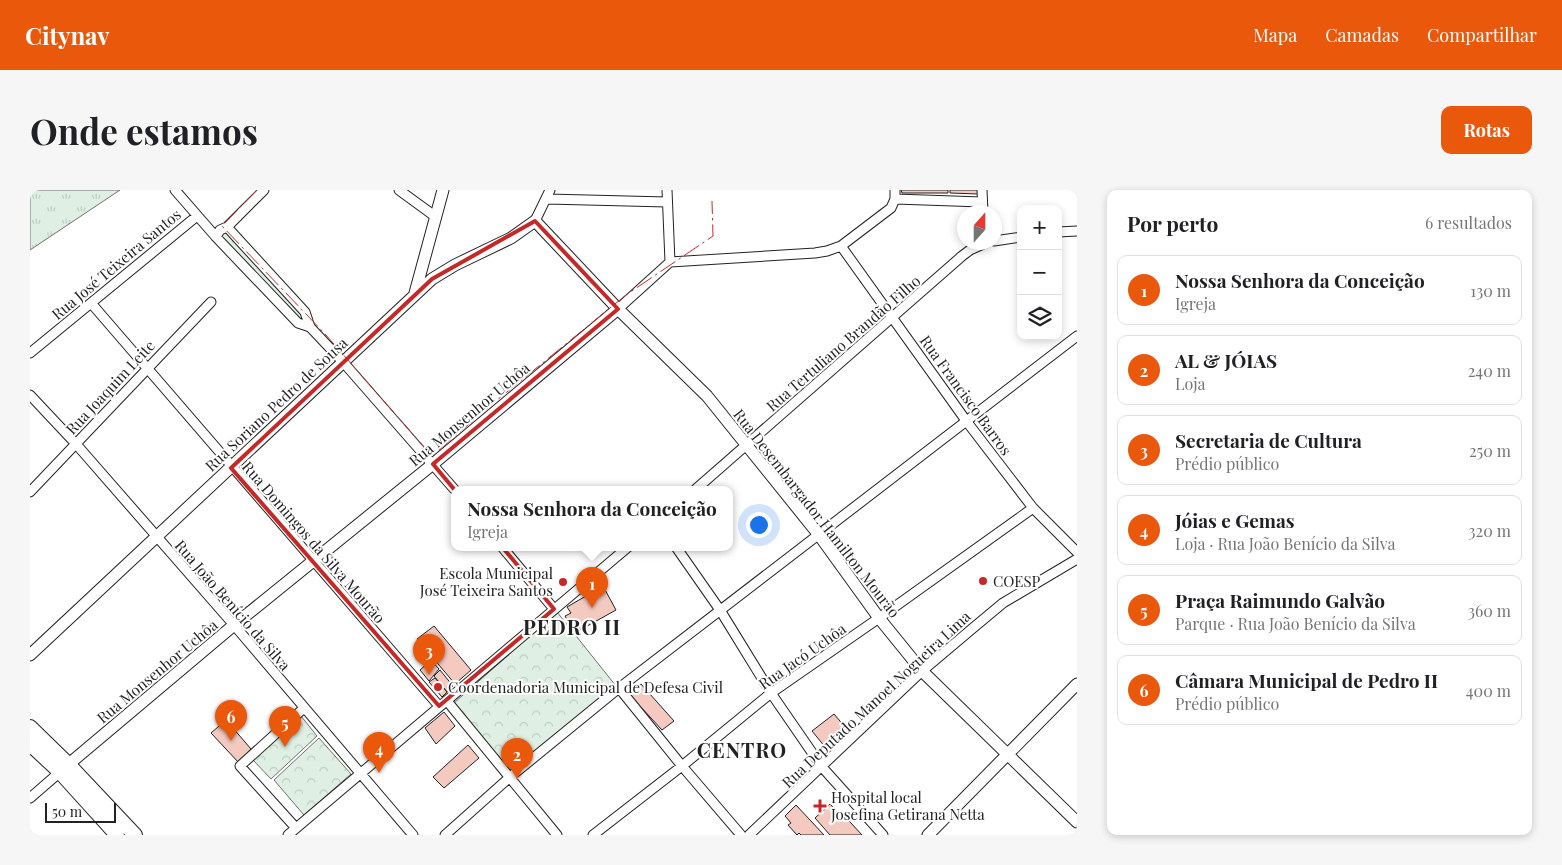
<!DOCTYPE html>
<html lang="pt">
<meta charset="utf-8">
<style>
:root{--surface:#fff;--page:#f6f6f6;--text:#202124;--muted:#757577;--line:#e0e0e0;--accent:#ea580c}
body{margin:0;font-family:"Playfair Display",serif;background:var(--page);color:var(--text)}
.controls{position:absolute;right:15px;top:15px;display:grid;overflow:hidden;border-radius:10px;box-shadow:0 2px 8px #0003}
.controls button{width:45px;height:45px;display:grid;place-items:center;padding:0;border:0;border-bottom:1px solid var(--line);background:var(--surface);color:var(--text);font:25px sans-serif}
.compass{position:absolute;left:927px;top:15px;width:45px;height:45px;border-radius:50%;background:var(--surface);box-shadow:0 2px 8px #0003;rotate:21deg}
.scale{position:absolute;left:15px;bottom:12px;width:71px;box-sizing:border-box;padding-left:5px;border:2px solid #222;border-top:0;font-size:14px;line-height:18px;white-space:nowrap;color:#222;-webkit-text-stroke:4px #fff;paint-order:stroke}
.you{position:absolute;left:728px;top:334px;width:18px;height:18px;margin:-12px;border:4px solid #fff;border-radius:50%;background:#1a73e8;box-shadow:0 0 0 8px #1a73e833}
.badge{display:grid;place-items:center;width:32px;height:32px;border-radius:50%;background:var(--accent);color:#fff;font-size:16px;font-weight:700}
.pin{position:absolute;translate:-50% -41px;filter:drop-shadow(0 1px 2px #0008)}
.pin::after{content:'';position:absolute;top:26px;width:18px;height:15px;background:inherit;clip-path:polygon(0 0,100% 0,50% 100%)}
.popup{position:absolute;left:421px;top:296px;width:282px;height:65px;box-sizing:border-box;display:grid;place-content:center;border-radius:10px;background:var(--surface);filter:drop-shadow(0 1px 4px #0005);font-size:16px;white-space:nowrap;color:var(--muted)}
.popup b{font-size:19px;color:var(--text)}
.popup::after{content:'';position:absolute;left:50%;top:100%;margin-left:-10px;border:10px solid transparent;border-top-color:var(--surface)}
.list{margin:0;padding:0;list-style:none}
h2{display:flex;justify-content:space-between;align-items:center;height:65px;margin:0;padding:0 20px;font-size:21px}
h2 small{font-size:16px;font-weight:400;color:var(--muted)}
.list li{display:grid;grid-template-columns:32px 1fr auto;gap:15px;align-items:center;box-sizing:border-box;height:70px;margin:0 10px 10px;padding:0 10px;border:1px solid var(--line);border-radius:10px}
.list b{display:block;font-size:19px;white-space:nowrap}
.list p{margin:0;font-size:16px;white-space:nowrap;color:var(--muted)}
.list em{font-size:16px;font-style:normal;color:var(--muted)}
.icon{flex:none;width:28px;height:28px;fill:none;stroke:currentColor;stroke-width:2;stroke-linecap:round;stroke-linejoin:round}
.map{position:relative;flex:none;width:1047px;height:645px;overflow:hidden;border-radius:10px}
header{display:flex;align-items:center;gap:30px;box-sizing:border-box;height:70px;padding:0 25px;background:var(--accent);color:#fff}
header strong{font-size:24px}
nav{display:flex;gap:28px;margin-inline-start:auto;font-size:18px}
.intro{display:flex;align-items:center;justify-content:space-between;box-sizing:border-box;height:120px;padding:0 30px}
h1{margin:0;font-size:35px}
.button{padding:12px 22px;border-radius:10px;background:var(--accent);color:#fff;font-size:18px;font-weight:700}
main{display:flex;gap:30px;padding:0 30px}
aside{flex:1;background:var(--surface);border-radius:10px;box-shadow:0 2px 8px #0003}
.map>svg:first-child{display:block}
</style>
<header>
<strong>Citynav</strong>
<nav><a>Mapa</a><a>Camadas</a><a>Compartilhar</a></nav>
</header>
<div class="intro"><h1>Onde estamos</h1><a class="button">Rotas</a></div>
<main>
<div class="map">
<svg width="1047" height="645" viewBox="0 0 1047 645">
<defs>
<pattern id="grass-tufts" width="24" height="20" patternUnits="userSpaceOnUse" patternTransform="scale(1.25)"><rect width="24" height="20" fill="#e0efe3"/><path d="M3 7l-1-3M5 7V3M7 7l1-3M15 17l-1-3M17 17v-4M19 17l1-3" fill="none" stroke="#c0cdc2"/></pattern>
<pattern id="park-crowns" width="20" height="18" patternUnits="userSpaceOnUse" patternTransform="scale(1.25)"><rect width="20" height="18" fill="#e0efe3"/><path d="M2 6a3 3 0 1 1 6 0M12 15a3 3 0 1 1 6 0" fill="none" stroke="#c0cdc2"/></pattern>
</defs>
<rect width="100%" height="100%" fill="#fff"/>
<path fill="url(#grass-tufts)" stroke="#6f6f6f" d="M0,0H90L0,60Z"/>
<path fill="url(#park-crowns)" stroke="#6f6f6f" d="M197,40L275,125L269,132L190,47Z
M527,422L586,496L480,581L424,513Z
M271,526L287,546L241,589L222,569Z
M289,548L321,584L274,625L244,590Z"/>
<path fill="#f3c9c0" stroke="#222" d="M871,0H918V3H872Z
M920,0H948V4L920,3Z
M573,396L586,420L550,440L546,432L540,435L535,426L541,423L537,417Z
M404,436L441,480L425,494L387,449Z
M401,470L409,479L399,491L390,480Z
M410,480L423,496L417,502L404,486Z
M405,488L417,502L412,507L399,492Z
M611,494L644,531L632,540L598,503Z
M414,522L425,536L406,554L395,538Z
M804,524L821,544L800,563L782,541Z
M196,530L221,559L209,573L181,543Z
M438,555L449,568L414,598L403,587Z
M800,614L808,623L810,621L832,645H800L785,628Z
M766,615L794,645H771L769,643L767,645L758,635L761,633L755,626Z"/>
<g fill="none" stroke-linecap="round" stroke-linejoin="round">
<defs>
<path id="minor" d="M145,0L186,47L268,133L280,137
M369,0L406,27
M637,0L640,72
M952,0L953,22
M517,9L637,12
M865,9L952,12
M505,31L520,0
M197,37L275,122L280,137L313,172L424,299
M1028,42L1047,41
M186,47L190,40L197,37L234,0
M964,51L991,47
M811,56L937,232L1003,318L1047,362
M61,113L409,516
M588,119L640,72L785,63L797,61L811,56L861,18L865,9V0
M0,163L167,26
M0,205L46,254L204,435L383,645
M666,299L932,66L940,60L958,52
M0,302L181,112
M472,357L524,419
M646,357L690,420L741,503L792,577L853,645
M589,498L652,576L711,645
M417,511L527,645
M0,608L30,582
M266,638L210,576L274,518
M258,645L598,357
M415,645L480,587L589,498L1047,146
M563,645L652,576L741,503L849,428L1003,318
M719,645L892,481L943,438L973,413L1047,369"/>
<path id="tertiary" d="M385,103L413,0
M0,465L402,89L425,75L481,48L505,31L588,119L677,206L789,345L849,428L892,481L1047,632
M33,579L204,435L403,274L588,119
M898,645L1047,494"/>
<path id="primary" d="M0,537L39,575L105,645
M0,554L30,582L87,645"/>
</defs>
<use href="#minor" stroke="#222" stroke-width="11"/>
<use href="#tertiary" stroke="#222" stroke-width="13"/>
<use href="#primary" stroke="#222" stroke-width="16"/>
<use href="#minor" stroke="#fff" stroke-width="9"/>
<use href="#tertiary" stroke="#fff" stroke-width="11"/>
<use href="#primary" stroke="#fff" stroke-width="14"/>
<path stroke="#c62828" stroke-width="1" stroke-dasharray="18 4 2.5 4" stroke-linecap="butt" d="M227,0L192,36L296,145L402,266L461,215L596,105L683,46L682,11"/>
</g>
<path fill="none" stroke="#c62828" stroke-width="4" stroke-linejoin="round" d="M505,31L588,119L403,274L524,419L409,516L201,278L402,89Z"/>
<g fill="#c62828" stroke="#fff" stroke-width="2">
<circle cx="953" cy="391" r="5"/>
<circle cx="533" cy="392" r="5"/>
<circle cx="408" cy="497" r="5"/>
<path d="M787.5 608.5h5v5h5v5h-5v5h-5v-5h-5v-5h5z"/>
</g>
<g text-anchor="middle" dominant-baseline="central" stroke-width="4" stroke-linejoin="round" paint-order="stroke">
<g font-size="15" fill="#222" stroke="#fff">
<text transform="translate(86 74) rotate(-40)">Rua José Teixeira Santos</text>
<text transform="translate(813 153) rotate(-41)">Rua Tertuliano Brandão Filho</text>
<text transform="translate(80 197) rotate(-47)">Rua Joaquim Leite</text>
<text transform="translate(936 205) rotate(54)">Rua Francisco Barros</text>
<text transform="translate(246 214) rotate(-43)">Rua Soriano Pedro de Sousa</text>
<text transform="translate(439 224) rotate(-40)">Rua Monsenhor Uchôa</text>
<text transform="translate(787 323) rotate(52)">Rua Desembargador Hamilton Mourão</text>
<text transform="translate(284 352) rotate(49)">Rua Domingos da Silva Mourão</text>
<text transform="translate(203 415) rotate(49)">Rua João Benício da Silva</text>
<text transform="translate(772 466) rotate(-35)">Rua Jacó Uchôa</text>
<text transform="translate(127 481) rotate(-40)">Rua Monsenhor Uchôa</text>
<text transform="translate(846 509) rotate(-43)">Rua Deputado Manoel Nogueira Lima</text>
</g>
<g font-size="15" fill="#222" stroke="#fff" text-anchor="start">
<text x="523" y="383" text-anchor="end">Escola Municipal<tspan x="523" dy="17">José Teixeira Santos</tspan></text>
<text x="963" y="391">COESP</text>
<text x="418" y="497">Coordenadoria Municipal de Defesa Civil</text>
<text x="801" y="607">Hospital local<tspan x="801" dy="17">Josefina Getirana Netta</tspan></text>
</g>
<g font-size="20" font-weight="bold" letter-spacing="1" fill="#222" stroke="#fff">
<text x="542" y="436">PEDRO II</text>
<text x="712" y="559">CENTRO</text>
</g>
</g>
</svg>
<div class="controls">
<button>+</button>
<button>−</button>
<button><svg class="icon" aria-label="layers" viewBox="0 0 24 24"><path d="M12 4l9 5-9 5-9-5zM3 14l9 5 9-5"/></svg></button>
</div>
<svg class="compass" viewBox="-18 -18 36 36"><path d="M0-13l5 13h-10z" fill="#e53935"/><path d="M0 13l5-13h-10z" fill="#757577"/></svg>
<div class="scale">50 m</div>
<div class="you"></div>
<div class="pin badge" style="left:562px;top:418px">1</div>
<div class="popup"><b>Nossa Senhora da Conceição</b>Igreja</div>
<div class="pin badge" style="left:487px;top:589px">2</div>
<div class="pin badge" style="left:399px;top:485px">3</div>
<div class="pin badge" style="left:349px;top:583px">4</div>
<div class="pin badge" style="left:255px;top:557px">5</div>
<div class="pin badge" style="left:201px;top:551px">6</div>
</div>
<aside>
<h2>Por perto<small>6 resultados</small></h2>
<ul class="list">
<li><span class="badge">1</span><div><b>Nossa Senhora da Conceição</b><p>Igreja</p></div><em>130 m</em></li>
<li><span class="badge">2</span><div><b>AL &amp; JÓIAS</b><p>Loja</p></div><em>240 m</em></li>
<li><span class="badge">3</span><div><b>Secretaria de Cultura</b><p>Prédio público</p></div><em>250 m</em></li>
<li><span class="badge">4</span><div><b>Jóias e Gemas</b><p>Loja · Rua João Benício da Silva</p></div><em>320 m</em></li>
<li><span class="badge">5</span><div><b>Praça Raimundo Galvão</b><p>Parque · Rua João Benício da Silva</p></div><em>360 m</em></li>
<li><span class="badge">6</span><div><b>Câmara Municipal de Pedro II</b><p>Prédio público</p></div><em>400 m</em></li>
</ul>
</aside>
</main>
